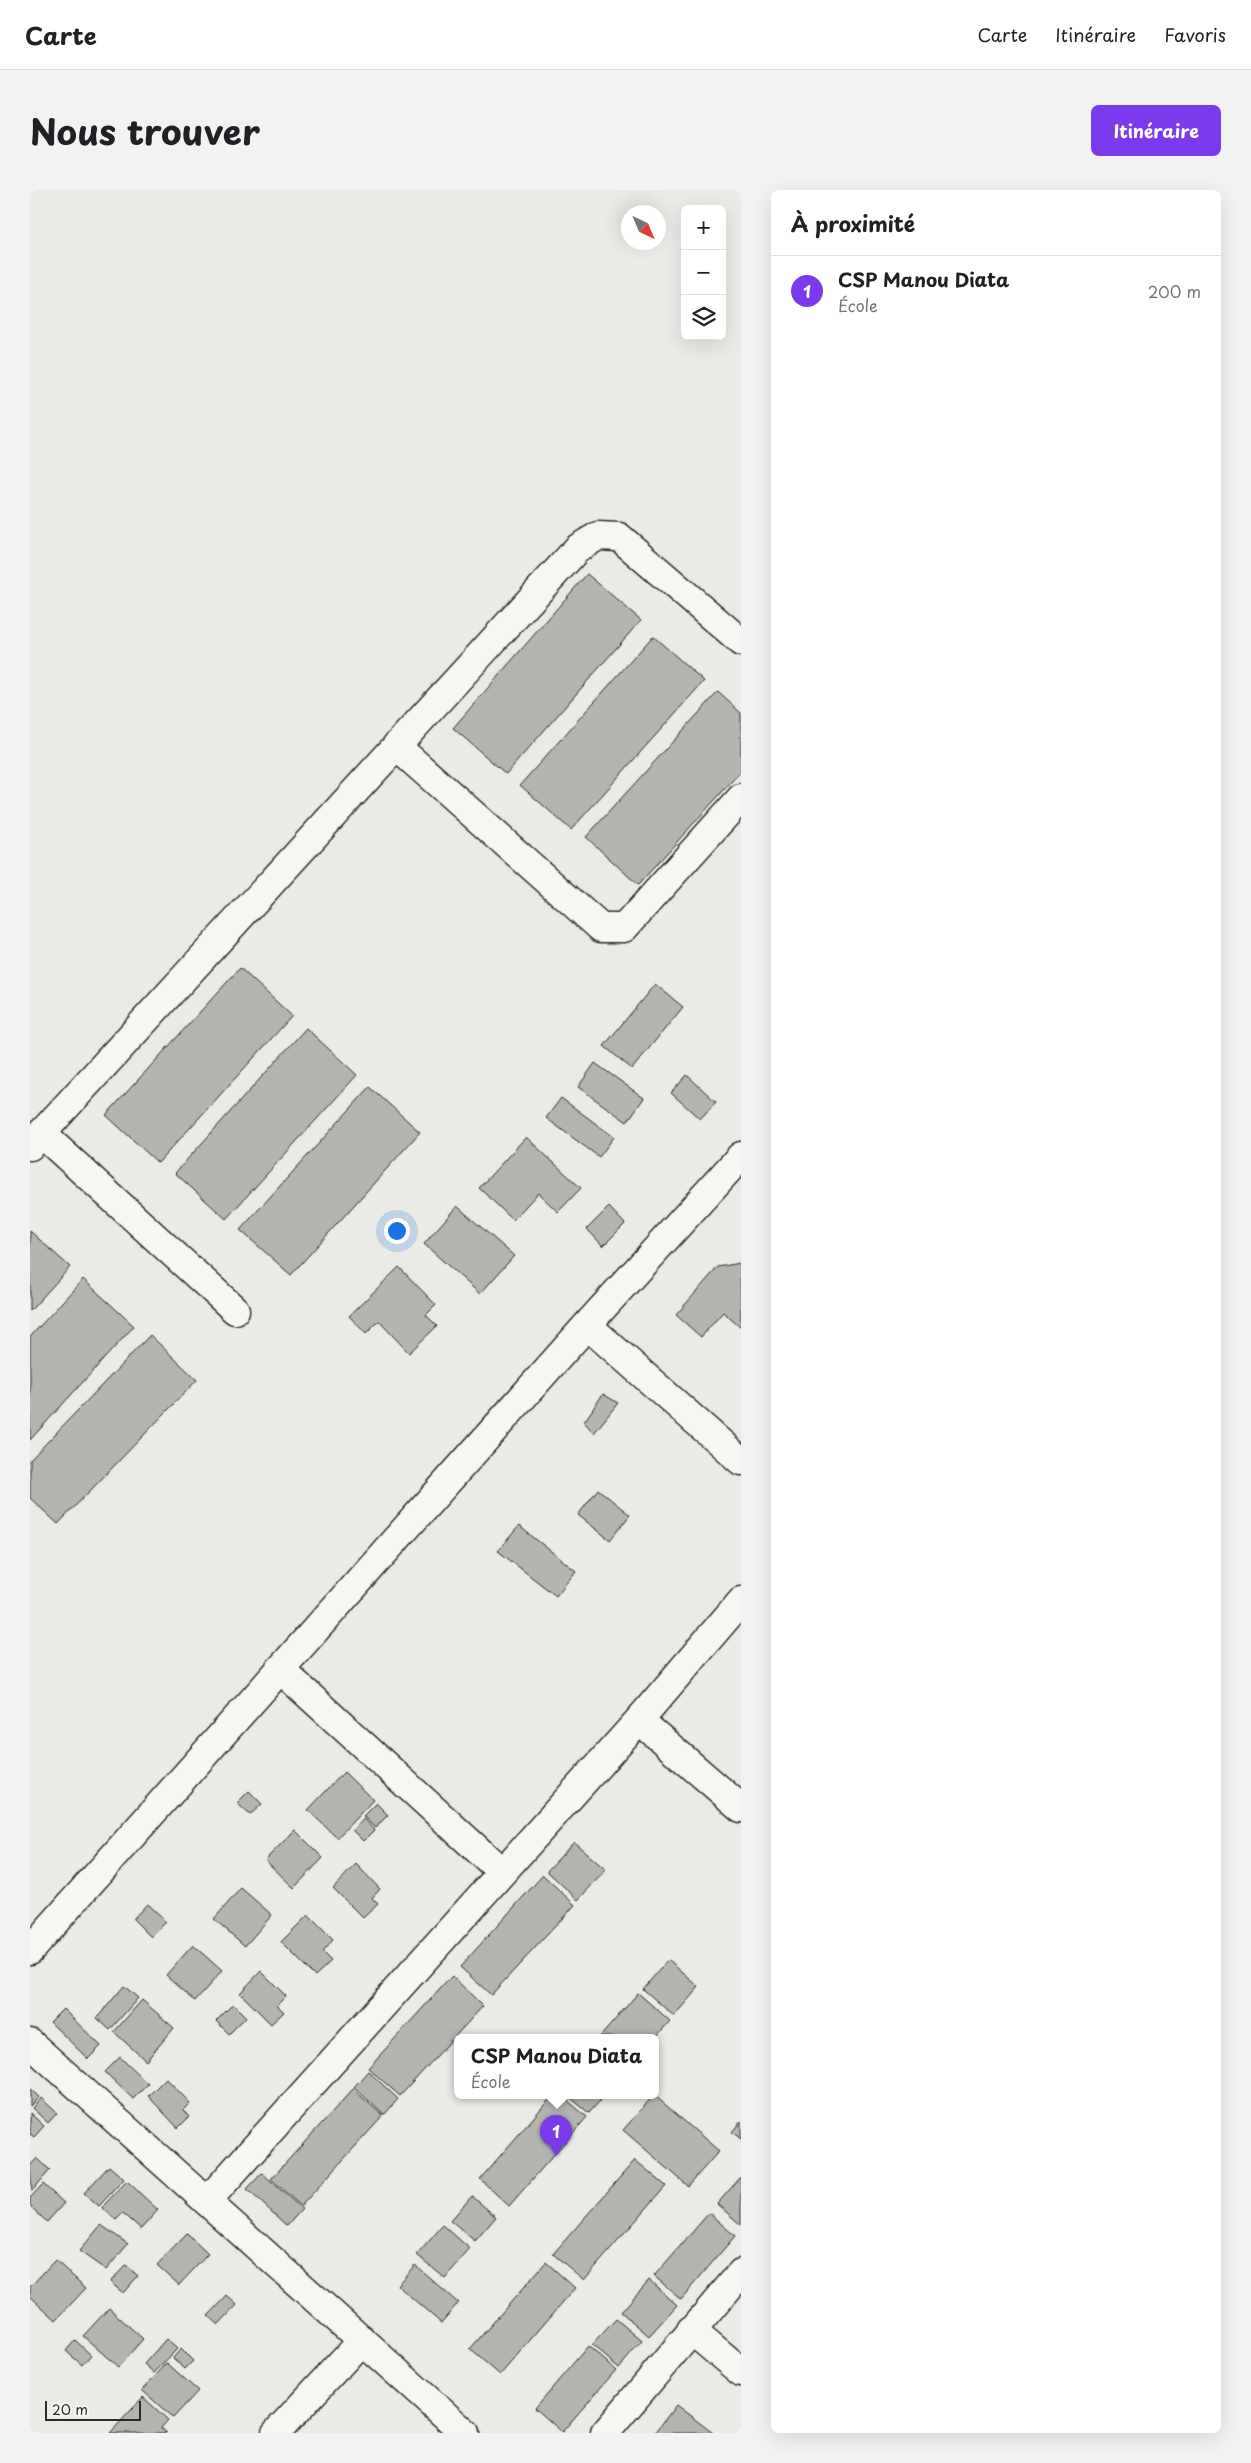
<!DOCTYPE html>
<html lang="fr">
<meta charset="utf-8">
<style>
:root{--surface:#fff;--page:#f2f2f2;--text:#202124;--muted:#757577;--line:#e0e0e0;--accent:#7c3aed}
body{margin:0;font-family:"Playpen Sans",sans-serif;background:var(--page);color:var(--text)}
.controls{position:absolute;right:15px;top:15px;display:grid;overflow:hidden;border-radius:8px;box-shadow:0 5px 20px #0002}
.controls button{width:45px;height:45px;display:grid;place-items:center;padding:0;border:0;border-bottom:1px solid var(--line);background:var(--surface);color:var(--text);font:25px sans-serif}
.compass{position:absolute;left:591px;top:15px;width:45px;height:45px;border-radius:50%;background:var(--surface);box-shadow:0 5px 20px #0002;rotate:136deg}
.scale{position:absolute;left:15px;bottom:12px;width:96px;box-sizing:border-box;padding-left:5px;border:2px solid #2b2b2b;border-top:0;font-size:14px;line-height:18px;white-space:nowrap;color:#2b2b2b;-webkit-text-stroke:4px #f6f6f2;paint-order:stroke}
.you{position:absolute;left:366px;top:1040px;width:18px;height:18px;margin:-12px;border:4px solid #fff;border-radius:50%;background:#1a73e8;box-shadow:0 0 0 8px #1a73e833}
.badge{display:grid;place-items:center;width:32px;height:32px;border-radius:50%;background:var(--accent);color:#fff;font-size:16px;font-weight:700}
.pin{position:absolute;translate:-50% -41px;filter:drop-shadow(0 1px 2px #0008)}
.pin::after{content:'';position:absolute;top:26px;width:18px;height:15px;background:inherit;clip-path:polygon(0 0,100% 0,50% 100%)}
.popup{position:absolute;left:424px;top:1844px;width:205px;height:65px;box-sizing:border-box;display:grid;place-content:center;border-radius:8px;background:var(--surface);filter:drop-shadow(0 1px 4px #0005);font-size:16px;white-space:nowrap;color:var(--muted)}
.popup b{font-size:19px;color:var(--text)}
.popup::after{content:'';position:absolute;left:50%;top:100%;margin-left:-10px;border:10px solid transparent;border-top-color:var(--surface)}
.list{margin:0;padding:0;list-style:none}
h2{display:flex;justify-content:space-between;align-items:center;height:65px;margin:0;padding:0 20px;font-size:21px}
h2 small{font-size:16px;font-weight:400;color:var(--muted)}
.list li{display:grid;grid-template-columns:32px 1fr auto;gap:15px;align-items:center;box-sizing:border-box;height:70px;padding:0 20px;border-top:1px solid var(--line)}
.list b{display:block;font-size:19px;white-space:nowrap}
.list p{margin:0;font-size:16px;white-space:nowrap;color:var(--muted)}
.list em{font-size:16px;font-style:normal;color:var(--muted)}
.icon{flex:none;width:28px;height:28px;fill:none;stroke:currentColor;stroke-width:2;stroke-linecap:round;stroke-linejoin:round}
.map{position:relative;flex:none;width:711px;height:2243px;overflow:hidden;border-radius:8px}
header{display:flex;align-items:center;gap:30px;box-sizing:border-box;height:70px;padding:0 25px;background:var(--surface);border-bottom:1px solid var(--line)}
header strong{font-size:24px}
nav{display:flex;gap:28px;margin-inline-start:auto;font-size:18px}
.intro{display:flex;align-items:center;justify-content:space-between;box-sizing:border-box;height:120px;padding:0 30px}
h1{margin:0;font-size:35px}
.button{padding:12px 22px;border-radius:8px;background:var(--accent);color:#fff;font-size:18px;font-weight:700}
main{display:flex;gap:30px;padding:0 30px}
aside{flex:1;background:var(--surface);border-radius:8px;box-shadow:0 5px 20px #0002}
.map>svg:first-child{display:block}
</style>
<header>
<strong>Carte</strong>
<nav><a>Carte</a><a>Itinéraire</a><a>Favoris</a></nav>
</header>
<div class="intro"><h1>Nous trouver</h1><a class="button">Itinéraire</a></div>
<main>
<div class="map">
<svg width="711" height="2243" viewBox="0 0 711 2243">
<rect width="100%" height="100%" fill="#eaeae6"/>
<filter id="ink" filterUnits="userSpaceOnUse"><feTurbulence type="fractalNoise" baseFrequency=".02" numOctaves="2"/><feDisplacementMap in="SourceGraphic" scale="10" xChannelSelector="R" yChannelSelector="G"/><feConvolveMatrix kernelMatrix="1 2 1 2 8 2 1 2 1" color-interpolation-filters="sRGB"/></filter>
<g filter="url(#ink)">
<path fill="#b4b4b1" stroke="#2b2b2b" d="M557,384L611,430L476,584L423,538Z
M623,446L674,491L541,640L490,595Z
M688,502L711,523V581L608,695L556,647Z
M210,778L262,826L128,973L76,925Z
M625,794L653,817L602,879L574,856Z
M276,838L327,885L196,1029L145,983Z
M565,873L614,908L597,932L548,897Z
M657,885L686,912L670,929L641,903Z
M340,897L390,942L261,1085L210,1040Z
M531,908L584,947L569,967L516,928Z
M496,947L551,998L528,1022L508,1003L483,1030L449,998Z
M427,1016L484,1066L450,1104L394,1054Z
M579,1017L595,1034L573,1056L557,1039Z
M0,1041L40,1077L0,1121Z
M710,1073L711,1138L693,1122L671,1147L646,1125L688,1077Z
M369,1077L406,1115L396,1125L407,1136L379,1163L349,1131L336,1144L319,1126Z
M53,1089L104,1136L0,1250V1147Z
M120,1145L167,1190L28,1334L0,1308V1270Z
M573,1204L588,1213L564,1243L554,1232Z
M568,1299L600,1325L580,1350L548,1325Z
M489,1336L546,1381L526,1406L468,1361Z
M314,1582L343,1610L307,1648L278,1620Z
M219,1601L232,1614L220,1625L207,1613Z
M346,1613L358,1625L345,1638L333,1626Z
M334,1629L344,1640L333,1651L322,1640Z
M265,1640L293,1668L264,1698L235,1670Z
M544,1652L576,1680L548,1710L517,1681Z
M326,1674L350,1699L342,1708L348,1714L333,1728L303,1698Z
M513,1685L545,1715L461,1805L430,1777Z
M211,1698L242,1725L215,1756L184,1729Z
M117,1714L136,1732L121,1747L103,1729Z
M278,1725L303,1750L292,1762L301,1771L285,1786L251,1752Z
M163,1755L192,1781L165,1811L136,1785Z
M638,1770L669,1797L644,1826L613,1799Z
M231,1781L256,1806L247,1815L254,1822L241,1834L210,1803Z
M422,1786L453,1816L370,1906L338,1878Z
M94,1796L108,1808L80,1840L67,1828Z
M608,1803L640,1831L625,1848L570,1847Z
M112,1810L144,1838L116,1871L84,1842Z
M203,1814L216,1827L199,1844L186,1831Z
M33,1819L71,1856L58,1869L20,1832Z
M90,1867L118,1894L103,1909L75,1882Z
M338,1881L368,1909L354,1925L324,1897Z
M136,1888L160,1913L153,1920L159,1927L148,1938L118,1906Z
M0,1899L9,1907L0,1916Z
M323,1899L353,1926L271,2016L241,1989Z
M523,1905H531L557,1927L479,2016L450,1989Z
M537,1905H575L559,1923Z
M624,1905L689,1961L658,1996L593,1940Z
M11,1908L27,1923L18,1933L2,1918Z
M0,1923L14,1936L4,1947L0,1944Z
M711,1931V1949L702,1942Z
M7,1968L20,1980L2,2001L0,1976Z
M605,1970L636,1996L554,2090L523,2064Z
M79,1976L94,1989L69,2016L54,2003Z
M232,1983L272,2019L257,2036L217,1999Z
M710,1988H711V2035L687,2014Z
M97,1991L128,2020L111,2039L93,2023L86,2030L72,2017Z
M13,1994L34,2013L17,2032L0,2016V2008Z
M442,2006L466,2027L445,2051L420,2031Z
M679,2023L705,2046L651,2109L624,2086Z
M71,2035L98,2054L76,2080L49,2061Z
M413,2035L440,2059L415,2088L387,2065Z
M157,2044L178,2064L149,2095L127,2075Z
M25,2070L56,2098L26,2130L0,2106V2097Z
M516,2072L545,2098L470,2185L440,2159Z
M96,2075L108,2086L93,2103L80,2092Z
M385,2075L428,2113L411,2133L367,2095Z
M619,2090L647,2115L619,2146L591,2122Z
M197,2106L207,2115L188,2135L178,2126Z
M79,2118L113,2149L88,2177L53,2146Z
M586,2129L612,2151L589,2178L562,2155Z
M136,2149L147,2159L124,2183L114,2174Z
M45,2150L61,2165L52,2175L36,2161Z
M558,2156L586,2180L532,2242L505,2218Z
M151,2159L163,2171L155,2179L143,2168Z
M137,2173L168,2201L143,2228L112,2200Z
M113,2207L138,2230L131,2238L137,2243H80Z
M646,2215L683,2243H625Z"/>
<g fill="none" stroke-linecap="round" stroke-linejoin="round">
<defs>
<path id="minor" d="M366,556L571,738H594L711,608
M11,943L205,1120
M0,956L548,358L568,346L589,347L711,452
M557,1135L711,1271
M250,1479L472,1682
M609,1530L711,1618
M0,1760L557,1135L711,966
M0,1853L435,2243
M177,2011L609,1530L711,1411
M661,2140L711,2182
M246,2243L332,2150
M575,2243L711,2083"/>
</defs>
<use href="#minor" stroke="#2b2b2b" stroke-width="31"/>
<use href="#minor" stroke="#f6f6f2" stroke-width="28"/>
</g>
</g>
</svg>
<div class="controls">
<button>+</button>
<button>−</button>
<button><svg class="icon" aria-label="layers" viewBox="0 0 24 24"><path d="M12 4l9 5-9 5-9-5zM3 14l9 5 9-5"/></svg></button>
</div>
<svg class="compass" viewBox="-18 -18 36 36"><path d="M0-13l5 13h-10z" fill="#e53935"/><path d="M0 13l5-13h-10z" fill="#757577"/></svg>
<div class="scale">20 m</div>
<div class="you"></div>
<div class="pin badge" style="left:526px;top:1966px">1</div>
<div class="popup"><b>CSP Manou Diata</b>École</div>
</div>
<aside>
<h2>À proximité<small></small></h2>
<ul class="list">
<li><span class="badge">1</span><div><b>CSP Manou Diata</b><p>École</p></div><em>200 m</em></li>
</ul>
</aside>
</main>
